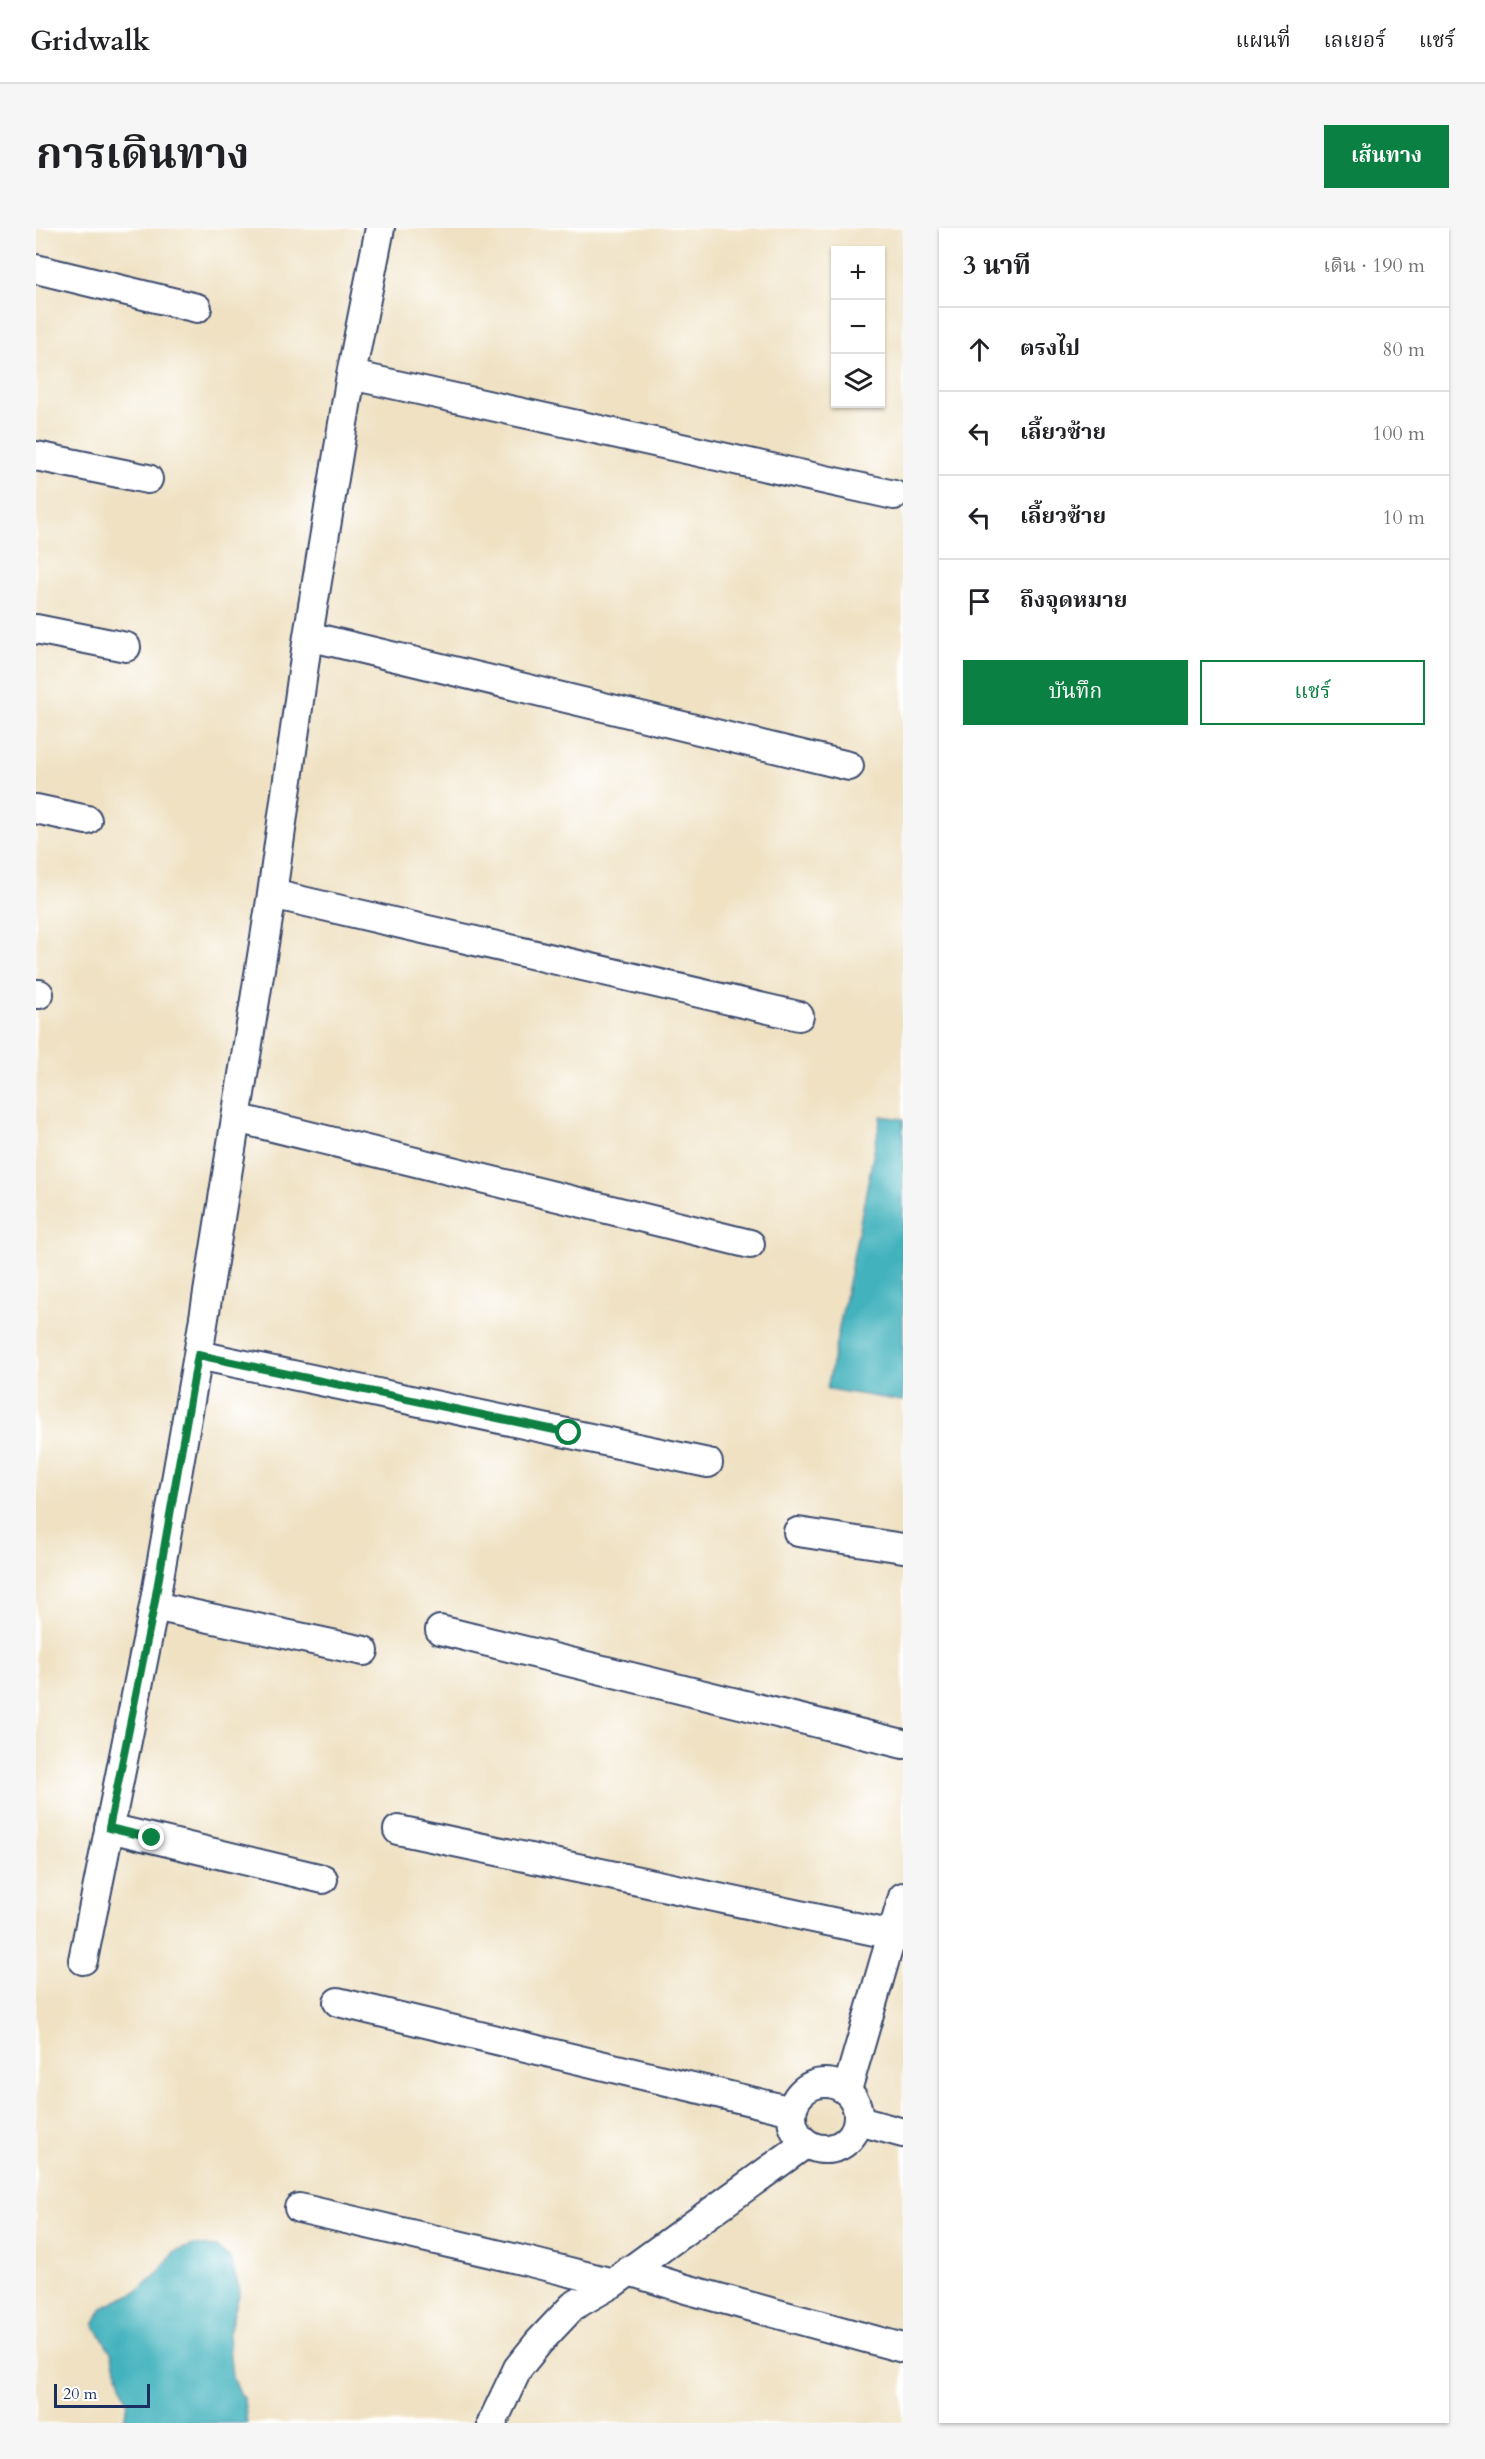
<!DOCTYPE html>
<html lang="th">
<meta charset="utf-8">
<style>
:root{--surface:#fff;--page:#f6f6f6;--text:#202124;--muted:#757577;--line:#e0e0e0;--accent:#0b8043}
body{margin:0;font-family:Cardo,"Noto Serif Thai",serif;background:var(--page);color:var(--text)}
.controls{position:absolute;right:18px;top:18px;display:grid;overflow:hidden;border-radius:0px;box-shadow:0 2px 4px #0004}
.controls button{width:54px;height:54px;display:grid;place-items:center;padding:0;border:0;border-bottom:2px solid var(--line);background:var(--surface);color:var(--text);font:30px sans-serif}
.scale{position:absolute;left:18px;bottom:15px;width:96px;box-sizing:border-box;padding-left:6px;border:3px solid #1b2f5e;border-top:0;font-size:16px;line-height:21px;white-space:nowrap;color:#1b2f5e;-webkit-text-stroke:4px #fff;paint-order:stroke}
.stop{position:absolute;width:18px;height:18px;margin:-14px;border:4px solid #0b8043;border-radius:50%;background:#fff}
.stop.end{background:#0b8043;border-color:#fff;box-shadow:0 2px 6px #0008}
.list{margin:0;padding:0;list-style:none}
h2{display:flex;justify-content:space-between;align-items:center;height:78px;margin:0;padding:0 24px;font-size:26px}
h2 small{font-size:20px;font-weight:400;color:var(--muted)}
.list li{display:grid;grid-template-columns:39px 1fr auto;gap:18px;align-items:center;box-sizing:border-box;height:84px;padding:0 24px;border-top:2px solid var(--line)}
.list b{display:block;font-size:22px;white-space:nowrap}
.list em{font-size:20px;font-style:normal;color:var(--muted)}
.actions{display:flex;gap:12px;padding:18px 24px}
.actions a{flex:1;padding:14px 0;border:2px solid var(--accent);border-radius:0px;text-align:center;font-size:21px;color:var(--accent)}
.actions .main{background:var(--accent);color:#fff}
.icon{flex:none;width:33px;height:33px;fill:none;stroke:currentColor;stroke-width:2;stroke-linecap:round;stroke-linejoin:round}
.map{position:relative;flex:none;width:867px;height:2195px;overflow:hidden;border-radius:0px}
header{display:flex;align-items:center;gap:36px;box-sizing:border-box;height:84px;padding:0 30px;background:var(--surface);border-bottom:2px solid var(--line)}
header strong{font-size:28px}
nav{display:flex;gap:33px;margin-inline-start:auto;font-size:21px}
.intro{display:flex;align-items:center;justify-content:space-between;box-sizing:border-box;height:144px;padding:0 36px}
h1{margin:0;font-size:42px}
.button{padding:15px 27px;border-radius:0px;background:var(--accent);color:#fff;font-size:21px;font-weight:700}
main{display:flex;gap:36px;padding:0 36px}
aside{flex:1;background:var(--surface);border-radius:0px;box-shadow:0 2px 4px #0004}
.map>svg:first-child{display:block}
</style>
<header>
<strong>Gridwalk</strong>
<nav><a>แผนที่</a><a>เลเยอร์</a><a>แชร์</a></nav>
</header>
<div class="intro"><h1>การเดินทาง</h1><a class="button">เส้นทาง</a></div>
<main>
<div class="map">
<svg width="867" height="2195" viewBox="0 0 867 2195">
<rect width="100%" height="100%" fill="#fff"/>
<filter id="ink" filterUnits="userSpaceOnUse"><feTurbulence type="fractalNoise" baseFrequency=".0167" numOctaves="2"/><feDisplacementMap in="SourceGraphic" scale="12" xChannelSelector="R" yChannelSelector="G"/><feConvolveMatrix kernelMatrix="1 2 1 2 8 2 1 2 1" color-interpolation-filters="sRGB"/></filter>
<filter id="wash" filterUnits="userSpaceOnUse"><feTurbulence type="fractalNoise" baseFrequency=".008" numOctaves="4" result="noise"/><feDisplacementMap in="SourceGraphic" scale="24" xChannelSelector="R" yChannelSelector="G"/><feGaussianBlur stdDeviation="1.35" result="paint"/><feColorMatrix in="noise" values="0 0 0 0 0 0 0 0 0 0 0 0 0 0 0 0 0 1.4 0 .05"/><feComposite in="paint" operator="in"/></filter>
<g filter="url(#wash)">
<rect width="100%" height="100%" fill="#efe1c2"/>
<path fill="#42b2bd" stroke="#2e708e" stroke-width="1.5" d="M845,888L867,891V1173L791,1161Z
M157,2017L180,2019L194,2031L204,2063L192,2108L196,2149L208,2172L211,2195H88L91,2174L75,2124L58,2097L66,2080L102,2063L122,2045L138,2024Z"/>
</g>
<g filter="url(#ink)">
<g fill="none" stroke-linecap="round" stroke-linejoin="round">
<defs>
<path id="minor" d="M0,41L161,80
M315,147L858,267
M0,228L112,251
M0,401L90,419
M272,408L813,538
M0,581L51,592
M236,666L763,788
M0,766H3
M200,890L714,1016
M162,1127L672,1235
M762,1304L867,1320
M118,1378L328,1423
M404,1402L867,1516
M73,1600L287,1651
M362,1602L867,1709
M47,1732L118,1378L162,1127L236,666L272,408L315,147L344,0
M302,1774L756,1883
M756 1888a33 33 0 1 1 66 0a33 33 0 1 1-66 0Z
M811,1862L867,1669
M823,1893L867,1905
M263,1980L494,2034L577,2055
M593,2043L650,2061L867,2120
M456,2195L482,2140L503,2114L537,2078L577,2055L769,1916"/>
</defs>
<use href="#minor" stroke="#3b4a6d" stroke-width="32"/>
<use href="#minor" stroke="#fff" stroke-width="28"/>
</g>
</g>
<g fill="none" stroke-linecap="round" stroke-linejoin="round" filter="url(#ink)">
<path stroke="#0b8043" stroke-width="8" d="M116,1610L73,1600L118,1378L162,1127L533,1205"/>
</g>
</svg>
<div class="controls">
<button>+</button>
<button>−</button>
<button><svg class="icon" aria-label="layers" viewBox="0 0 24 24"><path d="M12 4l9 5-9 5-9-5zM3 14l9 5 9-5"/></svg></button>
</div>
<div class="scale">20 m</div>
<div class="stop" style="left:533px;top:1205px"></div>
<div class="stop end" style="left:116px;top:1610px"></div>
</div>
<aside>
<h2>3 นาที<small>เดิน · 190 m</small></h2>
<ul class="list">
<li><svg class="icon" aria-label="ahead" viewBox="0 0 24 24"><path d="M12 20V5M6 11l6-6 6 6"/></svg><div><b>ตรงไป</b></div><em>80 m</em></li>
<li><svg class="icon" aria-label="left" viewBox="0 0 24 24"><path d="M17 20v-9H6M10 6l-5 5 5 5"/></svg><div><b>เลี้ยวซ้าย</b></div><em>100 m</em></li>
<li><svg class="icon" aria-label="left" viewBox="0 0 24 24"><path d="M17 20v-9H6M10 6l-5 5 5 5"/></svg><div><b>เลี้ยวซ้าย</b></div><em>10 m</em></li>
<li><svg class="icon" aria-label="arrive" viewBox="0 0 24 24"><path d="M6 21V4h12l-3 4 3 4H6"/></svg><div><b>ถึงจุดหมาย</b></div></li>
</ul>
<div class="actions"><a class="main">บันทึก</a><a>แชร์</a></div>
</aside>
</main>
